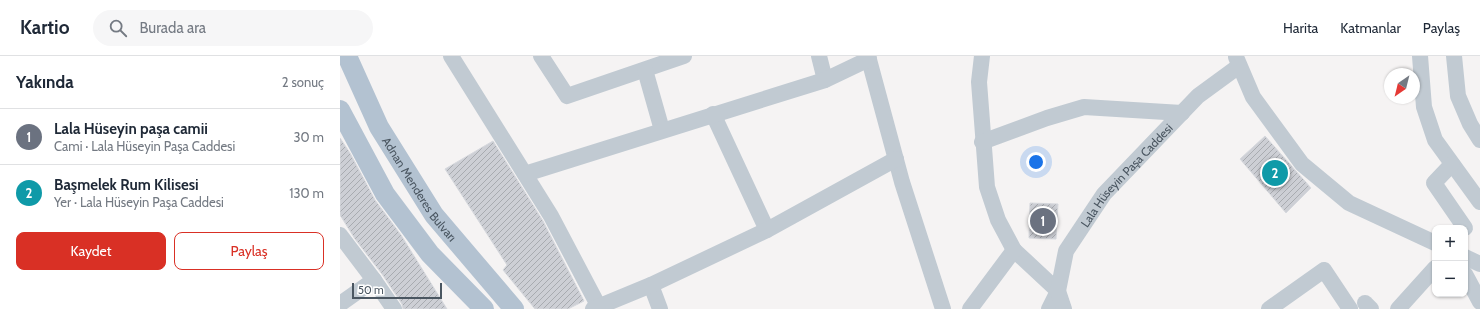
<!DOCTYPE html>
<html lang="tr">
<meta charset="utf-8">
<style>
:root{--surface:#fff;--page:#f6f6f7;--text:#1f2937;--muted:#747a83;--line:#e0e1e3;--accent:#d93025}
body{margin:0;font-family:Cabin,sans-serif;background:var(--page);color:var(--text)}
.controls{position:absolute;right:12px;bottom:12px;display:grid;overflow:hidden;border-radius:8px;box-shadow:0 1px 3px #0004}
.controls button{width:36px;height:36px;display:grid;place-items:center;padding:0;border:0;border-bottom:1px solid var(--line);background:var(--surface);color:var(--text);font:20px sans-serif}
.compass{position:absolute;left:1044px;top:12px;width:36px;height:36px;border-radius:50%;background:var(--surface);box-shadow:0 1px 3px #0004;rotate:215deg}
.scale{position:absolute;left:12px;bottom:10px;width:90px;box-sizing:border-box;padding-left:4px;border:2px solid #4a5661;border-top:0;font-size:11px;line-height:14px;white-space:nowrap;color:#4a5661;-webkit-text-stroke:3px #fff;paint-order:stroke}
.you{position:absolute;left:696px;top:106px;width:14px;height:14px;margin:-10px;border:3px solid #fff;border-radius:50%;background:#1a73e8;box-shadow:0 0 0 6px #1a73e833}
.badge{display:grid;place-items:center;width:26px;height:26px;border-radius:50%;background:var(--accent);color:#fff;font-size:13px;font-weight:700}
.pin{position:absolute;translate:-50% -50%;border:2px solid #fff;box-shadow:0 1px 4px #0006}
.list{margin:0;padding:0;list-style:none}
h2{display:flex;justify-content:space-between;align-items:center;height:52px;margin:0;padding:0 16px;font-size:17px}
h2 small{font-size:13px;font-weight:400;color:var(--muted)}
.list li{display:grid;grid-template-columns:26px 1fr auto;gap:12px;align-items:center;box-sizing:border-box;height:56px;padding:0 16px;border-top:1px solid var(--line)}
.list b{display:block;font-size:15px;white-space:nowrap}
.list p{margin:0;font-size:13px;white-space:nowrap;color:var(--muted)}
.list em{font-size:13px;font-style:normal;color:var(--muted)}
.actions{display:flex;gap:8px;padding:12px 16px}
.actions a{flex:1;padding:9px 0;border:1px solid var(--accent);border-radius:8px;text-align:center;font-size:14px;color:var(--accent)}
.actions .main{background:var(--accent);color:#fff}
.icon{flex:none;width:22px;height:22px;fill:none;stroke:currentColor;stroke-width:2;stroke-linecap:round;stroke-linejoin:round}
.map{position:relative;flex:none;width:1140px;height:253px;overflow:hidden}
header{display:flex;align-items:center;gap:24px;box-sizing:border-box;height:56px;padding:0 20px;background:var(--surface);border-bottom:1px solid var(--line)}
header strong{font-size:19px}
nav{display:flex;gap:22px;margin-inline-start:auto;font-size:14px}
.search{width:280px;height:36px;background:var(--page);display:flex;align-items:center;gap:10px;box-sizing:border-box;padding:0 14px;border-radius:22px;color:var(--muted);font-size:15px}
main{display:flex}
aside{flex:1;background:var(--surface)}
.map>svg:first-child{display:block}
</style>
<header>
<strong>Kartio</strong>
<div class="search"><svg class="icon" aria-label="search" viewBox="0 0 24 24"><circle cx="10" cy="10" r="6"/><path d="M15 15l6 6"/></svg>Burada ara</div>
<nav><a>Harita</a><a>Katmanlar</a><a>Paylaş</a></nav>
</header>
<main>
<aside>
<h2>Yakında<small>2 sonuç</small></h2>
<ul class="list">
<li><span class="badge" style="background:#6b7280">1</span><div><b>Lala Hüseyin paşa camii</b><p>Cami · Lala Hüseyin Paşa Caddesi</p></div><em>30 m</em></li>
<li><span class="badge" style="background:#0f9aa8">2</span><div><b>Başmelek Rum Kilisesi</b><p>Yer · Lala Hüseyin Paşa Caddesi</p></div><em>130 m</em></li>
</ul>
<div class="actions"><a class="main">Kaydet</a><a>Paylaş</a></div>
</aside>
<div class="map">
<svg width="1140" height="253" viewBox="0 0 1140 253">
<defs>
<pattern id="building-hatch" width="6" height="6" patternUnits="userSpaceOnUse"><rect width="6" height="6" fill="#cdcfd5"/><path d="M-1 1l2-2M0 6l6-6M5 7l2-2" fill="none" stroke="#a8abb0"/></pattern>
</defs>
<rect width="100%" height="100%" fill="#f5f3f3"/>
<path fill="url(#building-hatch)" stroke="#d7d9de" d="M925,80L971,132L946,157L900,103Z
M0,82L10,97L35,144L61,179L107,253H63L62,248L42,218L15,183L0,159Z
M153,85L203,165L244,245L228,253H195L163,214L167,209L105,113Z
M690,147L718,148L716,183L689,182Z"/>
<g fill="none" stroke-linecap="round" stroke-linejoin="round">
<g stroke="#c1cad2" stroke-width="16">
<path d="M111,0L211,160L259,251"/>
<path d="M201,0L227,40L344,0"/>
<path d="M479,0L485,24"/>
<path d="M528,0L562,126L603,253"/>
<path d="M642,0L639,26L647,131L658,164L674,194L718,235L709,253"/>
<path d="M1080,0L1084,51L1095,84L1140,146"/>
<path d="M1114,0L1118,40L1130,68L1140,84"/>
<path d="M896,1L913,41L962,108L1009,147L1095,187"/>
<path d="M305,14L322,74"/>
<path d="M373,58L427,174"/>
<path d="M642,86L707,62L744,51L842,57"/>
<path d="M1112,108L1094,127L1125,172"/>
<path d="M185,118L485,24L529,3"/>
<path d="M0,179L34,224L54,253"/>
<path d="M1125,201L1140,208"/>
<path d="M1125,218L1140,246"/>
<path d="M311,229L320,253"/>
<path d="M1025,247L1031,253"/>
<path d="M0,248L34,224"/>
<path d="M253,253L311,229L427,174L556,103"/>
<path d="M630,253L674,194"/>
<path id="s1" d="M724,253L718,235L726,195L764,138L858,40L899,10"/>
<path d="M929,253L984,214L1010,253"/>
<path d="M1058,253L1095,212"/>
</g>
<g stroke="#b3c2d1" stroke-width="20">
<path id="s2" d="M7,0L39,71L94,159L174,253"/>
<path d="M0,54L45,138L90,198L144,253"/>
</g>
</g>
<g text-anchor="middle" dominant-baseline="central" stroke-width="3.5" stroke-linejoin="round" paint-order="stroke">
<g font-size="12" fill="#4a5661" stroke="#fff">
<text stroke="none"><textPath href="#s1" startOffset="157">Lala Hüseyin Paşa Caddesi</textPath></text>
<text stroke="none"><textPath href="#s2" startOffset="152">Adnan Menderes Bulvarı</textPath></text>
</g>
</g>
</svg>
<div class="controls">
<button>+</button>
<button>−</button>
</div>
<svg class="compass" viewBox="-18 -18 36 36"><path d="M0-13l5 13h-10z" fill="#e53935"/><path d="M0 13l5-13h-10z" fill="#747a83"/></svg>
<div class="scale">50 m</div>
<div class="you"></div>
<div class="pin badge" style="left:703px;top:165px;background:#6b7280">1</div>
<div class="pin badge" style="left:935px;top:117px;background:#0f9aa8">2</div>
</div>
</main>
